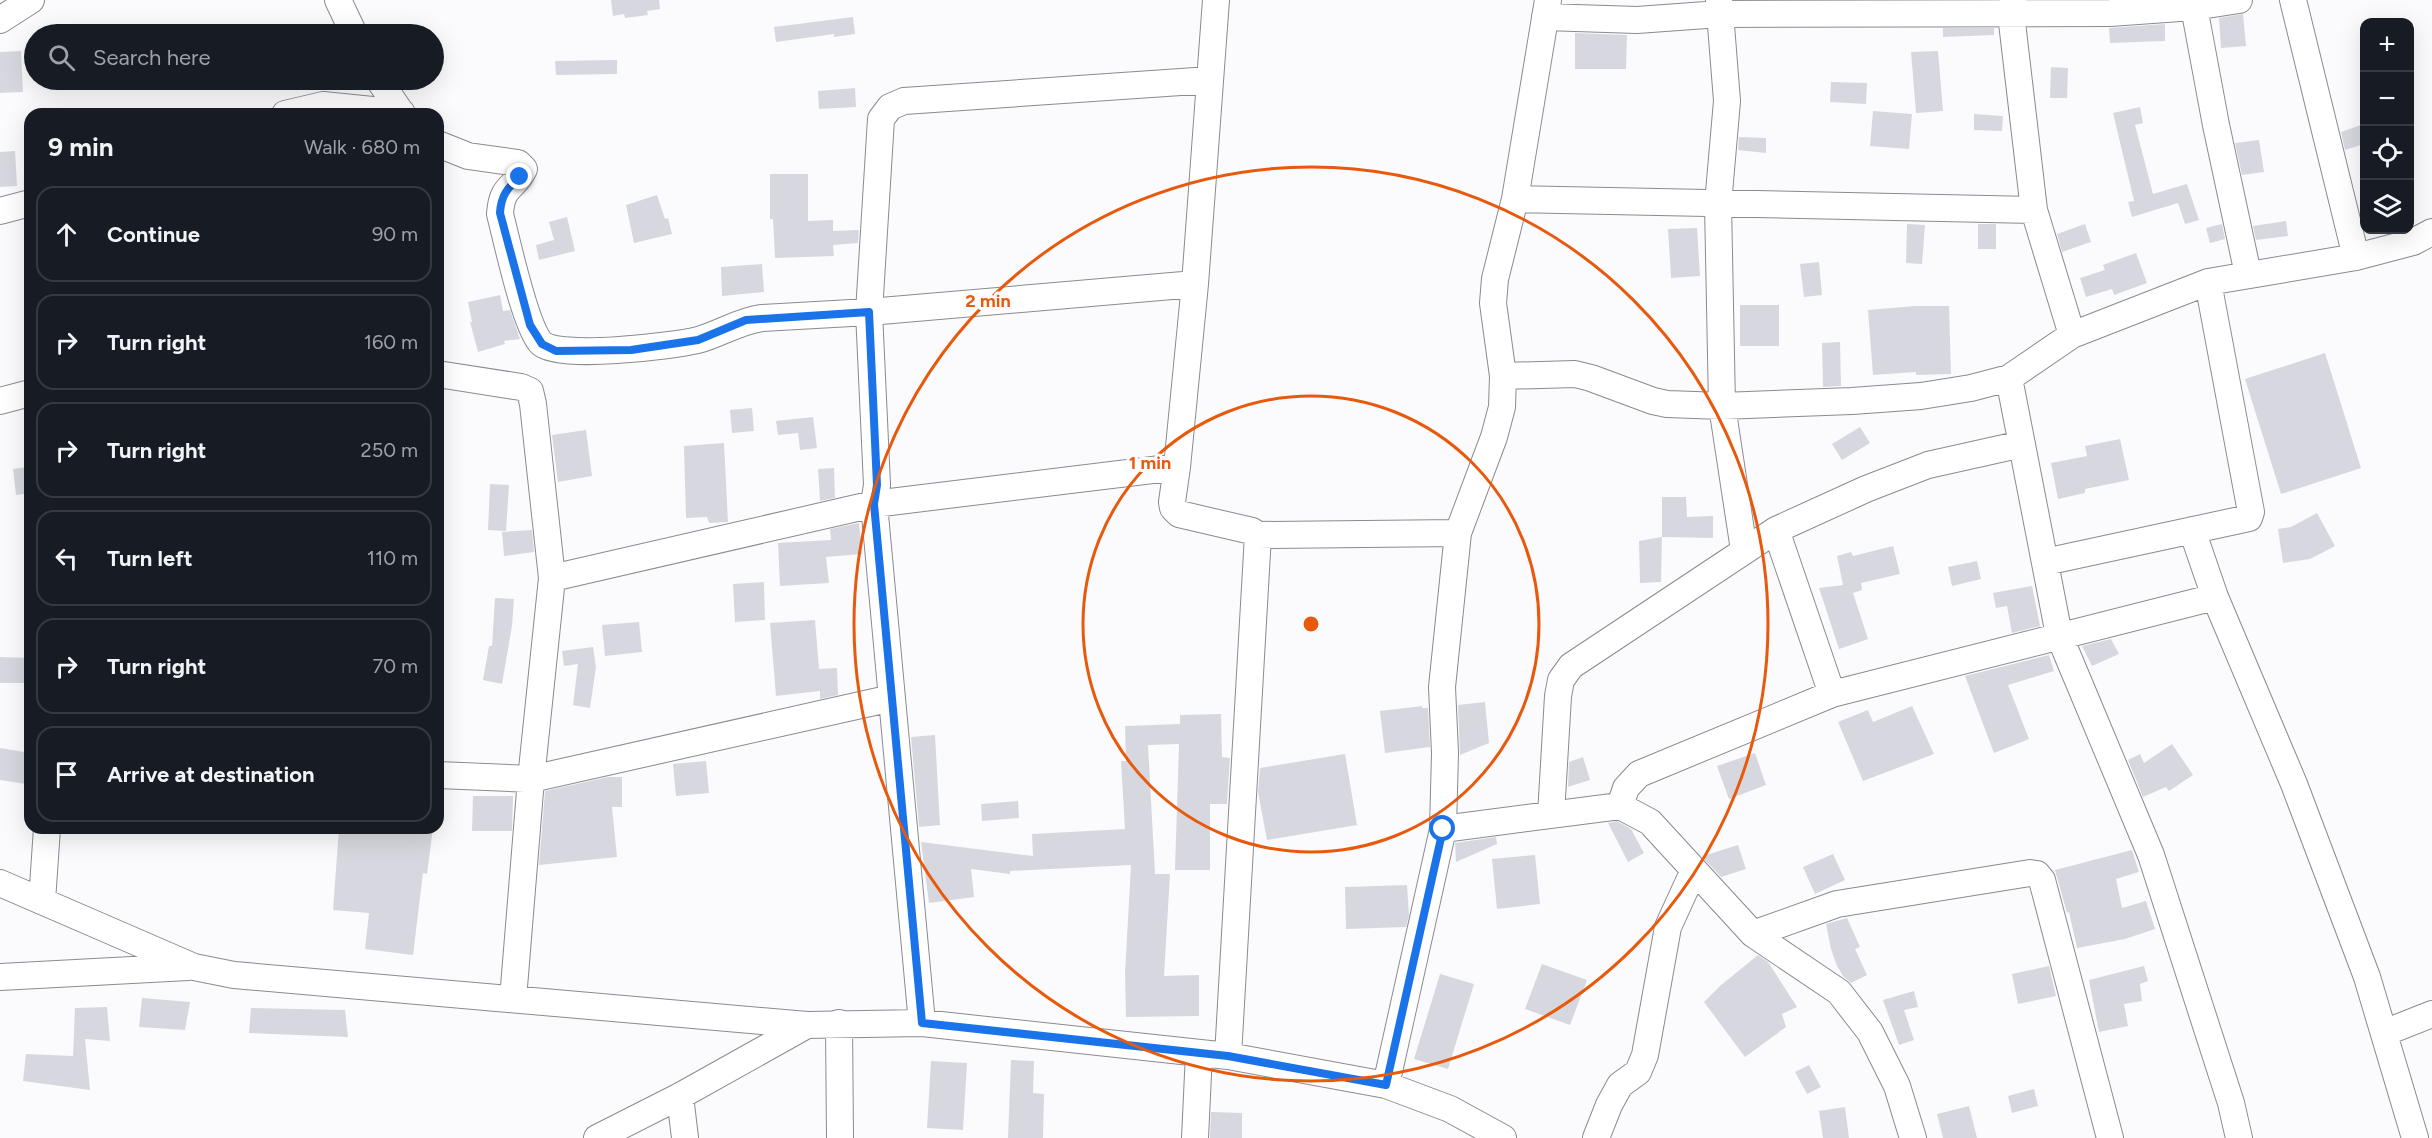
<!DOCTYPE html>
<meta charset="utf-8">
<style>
:root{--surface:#171b24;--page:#20242c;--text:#f1f3f6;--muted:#9ea1a6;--line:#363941}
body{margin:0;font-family:Figtree,sans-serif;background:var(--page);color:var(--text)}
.controls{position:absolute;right:18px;top:18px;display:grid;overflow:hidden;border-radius:12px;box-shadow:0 6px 24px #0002}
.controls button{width:54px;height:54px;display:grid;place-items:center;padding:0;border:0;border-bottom:2px solid var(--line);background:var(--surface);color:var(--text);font:30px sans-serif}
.stop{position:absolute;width:18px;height:18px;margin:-14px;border:4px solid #1a73e8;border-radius:50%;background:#fff}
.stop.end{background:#1a73e8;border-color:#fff;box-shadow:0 2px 6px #0008}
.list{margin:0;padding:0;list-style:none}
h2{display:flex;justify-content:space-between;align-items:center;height:78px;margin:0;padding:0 24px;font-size:26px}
h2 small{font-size:20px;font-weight:400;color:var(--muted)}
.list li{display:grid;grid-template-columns:39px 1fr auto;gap:18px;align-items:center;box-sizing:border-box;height:96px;margin:0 12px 12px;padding:0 12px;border:2px solid var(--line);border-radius:18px}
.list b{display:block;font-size:22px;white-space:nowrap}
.list em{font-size:20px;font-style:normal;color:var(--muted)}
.icon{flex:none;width:33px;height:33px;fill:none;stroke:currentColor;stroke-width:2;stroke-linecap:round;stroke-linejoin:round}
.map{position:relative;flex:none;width:2432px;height:1138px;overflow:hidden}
.search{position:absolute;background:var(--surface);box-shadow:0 6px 24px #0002;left:24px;top:24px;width:420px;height:66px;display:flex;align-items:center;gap:15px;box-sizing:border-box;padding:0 21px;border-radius:33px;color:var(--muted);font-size:22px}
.panel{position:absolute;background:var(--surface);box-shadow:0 6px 24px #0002;left:24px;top:108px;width:420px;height:726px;border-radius:18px}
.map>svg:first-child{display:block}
</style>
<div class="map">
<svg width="2432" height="1138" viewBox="0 0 2432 1138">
<rect width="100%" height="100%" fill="#fbfbfe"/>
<path fill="#d7d8df" d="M611,0H659L660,9L647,11L648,15L625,18L624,14L613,16Z
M2243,14L2246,46L2221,48L2219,18Z
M853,17L855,34L834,37V34L776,42L774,27Z
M2165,24V41L2110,43L2109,28Z
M1943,28H1994V35L1943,37Z
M1575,33L1627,35L1626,69H1575Z
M21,51L23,92L0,93V52Z
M1938,51L1943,111L1916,113L1911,52Z
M617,60V74L556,75L555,61Z
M2051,67L2068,68L2067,98H2050Z
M1831,82L1867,83L1866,104L1830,102Z
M855,88L856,107L819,109L818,91Z
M2140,107L2143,123L2135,125L2153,194L2187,184L2199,220L2185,224L2178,203L2132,217L2128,202L2134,201L2113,113Z
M1873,111L1912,114L1909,149L1870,146Z
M1974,114L2003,116L2002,131L1974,130Z
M2364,124V144L2345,150L2341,132Z
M1739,137L1766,138V153L1738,150Z
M2259,140L2264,172L2242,175L2235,143Z
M15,151L17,186L0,187V152Z
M770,174H808V221L833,220V231L859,230L858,243L833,245L834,256L775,258L773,219H770Z
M657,195L665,219L668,218L672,234L634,243L626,205Z
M567,217L575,251L539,260L536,245L554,240L549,222Z
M2286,221L2288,236L2256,240L2253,226Z
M1907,224L1925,225L1922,264L1906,263Z
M1978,224H1996V249H1978Z
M2085,224L2091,242L2062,252L2057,234Z
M2222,224L2225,239L2210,243L2206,228Z
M1697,228L1700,276L1671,278L1668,229Z
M2136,253L2147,283L2114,295L2112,289L2086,297L2080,278L2105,270L2103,265Z
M1819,262L1822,295L1804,297L1800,264Z
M762,264L764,292L722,296L721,267Z
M500,295L503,311L510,310L520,339L504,341L505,344L478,352L470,322H472L468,302Z
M1740,305H1779V346H1740Z
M1915,306H1949L1951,374L1916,375V372L1873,375L1868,310Z
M1840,342L1841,386L1823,387L1822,343Z
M2325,353L2361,468L2281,494L2245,379Z
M752,408L754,431L732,433L730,410Z
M813,417L817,448L800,450L798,433L778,435L776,421Z
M1860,427L1870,443L1842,460L1832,444Z
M586,430L592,476L558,482L552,435Z
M2120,439L2129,480L2085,489V493L2058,499L2051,463L2087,456L2085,446Z
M724,443L728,522L709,523L707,517L686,518L684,446Z
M28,467L30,493L16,495L13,469Z
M834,468L835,498L820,501L818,469Z
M490,484L509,485L506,531L488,530Z
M1662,497H1686L1687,517L1713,516V538L1662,537Z
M2317,513L2335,546L2310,559L2283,563L2278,529L2291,527Z
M859,523L862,554L826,557L829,583L780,586L778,543L831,540L830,529Z
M532,530L534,552L504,556L502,532Z
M1662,537L1661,582L1640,583L1639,541Z
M1893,546L1900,574L1861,583L1862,590L1853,593L1868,639L1839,649L1819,588L1843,585L1837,556L1851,552L1853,556Z
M1977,561L1981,579L1952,586L1948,567Z
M764,582L765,620L735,622L733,584Z
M2032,586L2040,626L2012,633L2007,606L1996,608L1993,593Z
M495,598L514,599L512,626L502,684L483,680L489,646H492Z
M815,620L819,669L837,668L838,695L820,699V691L776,696L770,623Z
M639,622L642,652L605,656L602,625Z
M2111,639L2119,654L2092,666L2082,646Z
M593,647L596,667L590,708L573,705L578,664L564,666L562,651Z
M2049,655L2054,671L2008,685L2029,739L1994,753L1965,676Z
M0,657L30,658V683H0Z
M1485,702L1489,743L1460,755L1458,705Z
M1422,706V708H1428L1430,747L1385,753L1380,711Z
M1912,706L1934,754L1863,781L1838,722L1868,710L1873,722Z
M1221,714L1222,757L1230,758L1227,804H1210V870H1175L1179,744L1148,745L1155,874H1170L1164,976L1199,975V1016L1126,1017L1125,973L1131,865L1010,871V874L971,869L974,897L929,903L921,842L1033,856L1032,834L1125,829L1121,761H1126L1125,726L1180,724V715Z
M935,735L940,825L919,827L911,737Z
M2172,744L2193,775L2169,791L2166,787L2143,797L2128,760L2140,754L2144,763Z
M0,748L30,753L26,784L0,780Z
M1755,753L1766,785L1729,799L1717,766Z
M1345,754L1357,825L1267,840L1258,792L1260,768Z
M1583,757L1590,780L1568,787L1569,762Z
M706,761L709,793L676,796L673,764Z
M608,777H622V807H612L617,857L539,865L545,791Z
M473,796H513L512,831H472Z
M1018,801L1019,818L982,821L981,804Z
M1617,821L1631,829L1644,853L1628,862L1608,823Z
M339,828H433L427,874L423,873L413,955L365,949L369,913L333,910Z
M1496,837L1497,844L1456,862L1455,843Z
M1738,845L1746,869L1721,877L1704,859L1703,856Z
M2132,850L2139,872L2116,879L2122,908L2146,901L2155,929L2125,939L2077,948L2069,912L2067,913L2055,870Z
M1833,854L1845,880L1815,894L1803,867Z
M1535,855L1540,904L1497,909L1492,859Z
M1407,885L1409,915L1406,927L1346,929L1345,887Z
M1847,918L1860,947L1855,949L1867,975L1851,983L1843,976L1837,966L1831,949L1826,924Z
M1758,955L1768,962L1797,1007L1782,1014L1786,1027L1745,1057L1704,1002L1720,986Z
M1542,964L1587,980L1570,1025L1525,1009Z
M2049,966L2056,996L2018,1004L2012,974Z
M2144,966L2148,981L2140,984L2142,1001L2124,1004L2128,1026L2099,1032L2089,980Z
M1440,974L1474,984L1448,1069L1414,1059Z
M1914,991L1918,1007L1904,1010L1914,1040L1899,1045L1883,1000Z
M142,998L190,1002L185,1030L139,1027Z
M107,1007L110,1041L85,1039L90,1090L23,1081L26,1054L73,1056L75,1008Z
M251,1008L345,1010L348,1037L249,1033Z
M1011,1060L1034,1061L1033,1093L1044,1094L1043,1138H1008Z
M931,1061L967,1063L963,1130L927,1128Z
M1809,1065L1821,1087L1807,1094L1795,1072Z
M2034,1089L2038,1106L2012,1113L2008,1096Z
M1969,1106L1977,1138H1943L1937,1114Z
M1845,1107L1849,1138H1823L1819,1111Z
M1211,1112L1242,1113V1138H1210Z"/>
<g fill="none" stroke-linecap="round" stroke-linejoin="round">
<defs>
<path id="minor" d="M338,0L354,34
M1216,0L1195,284L1177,467L1172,502L1173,508L1179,514L1252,531L1258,535L1228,1056
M1719,0L1727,101L1718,204L1722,406L1744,550
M2013,0L2011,14L2034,210L2072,335
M2293,0L2356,257
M2194,7L2216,125L2248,274
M1545,17L1637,20L1720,14L2110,13L2194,7L2239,0
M0,20L31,0
M379,80L402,114
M285,114L323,105L402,113
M438,144L468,156L518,163L524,169C514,190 502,184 500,214C507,241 525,326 541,343C557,360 674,346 698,340C720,334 739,321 762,318L869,312L1195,284
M1515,199L2034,210
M0,211L30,203
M438,376L444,375L521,387L530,391L533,404L552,578L531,779L513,999
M1503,376L1575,374L1591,378L1653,401L1667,404L1722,406L1852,401L1921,396L1971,388L2009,378L2072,335L2208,282L2356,257L2413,242L2432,232
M2009,378L2059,635L2151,855L2231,1103L2239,1138
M0,401L30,393
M1776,530L1832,694
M2192,530L2215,597L2294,784L2367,977L2415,1138
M1258,535L1458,533
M2045,562L2249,518L2251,512L2208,282
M552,578L874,504L1177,467
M438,775L531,779L892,698
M1620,806L1626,788L1639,774L1832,694L2215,597
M1551,815L1558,696L1561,680L1571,666L1776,530L1866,489L1928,465L2022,444
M1443,829L1620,806L1650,822L1753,934L1839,992L1870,1032L1897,1086L1913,1138
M0,883L194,967L234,975L807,1025L922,1023L1228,1056L1386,1085L1450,1109L1503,1138
M42,901L47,828
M1753,934L1837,904L2030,873L2037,874L2042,880L2110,1138
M0,977L188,967
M839,1023L840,1138
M922,1023L874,504L877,485L869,312L881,119L890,107L904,101L1210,80
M2384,1033L2432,1014
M1386,1085L1443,829L1445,753L1442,687L1458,533L1494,437L1502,407L1503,376L1493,303L1495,279L1515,199L1548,0
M680,1096L685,1138
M597,1138L680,1096L807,1025
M1195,1138L1199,1053
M1596,1138L1609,1105L1620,1085L1638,1072L1645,1055L1668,927L1694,870"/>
</defs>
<use href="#minor" stroke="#898b91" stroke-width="28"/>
<use href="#minor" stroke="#fff" stroke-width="26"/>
</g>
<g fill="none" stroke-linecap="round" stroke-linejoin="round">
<path stroke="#1a73e8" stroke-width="8" d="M520,177C507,188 501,196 500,213L530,325L542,344L556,351L631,350L698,340L746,320L869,312L877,485L874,504L922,1023L1228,1056L1386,1085L1443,829"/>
</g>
<g fill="none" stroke="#e8590c" stroke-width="3">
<circle cx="1311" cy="624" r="228"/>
<circle cx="1311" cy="624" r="457"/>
</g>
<circle cx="1311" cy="624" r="9" fill="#e8590c" stroke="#fbfbfe" stroke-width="3"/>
<g font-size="18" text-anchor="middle" font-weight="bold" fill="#e8590c" stroke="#fbfbfe" stroke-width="6" stroke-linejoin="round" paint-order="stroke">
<text x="988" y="307">2 min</text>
<text x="1150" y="469">1 min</text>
</g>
</svg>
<div class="controls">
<button>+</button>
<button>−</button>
<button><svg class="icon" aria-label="locate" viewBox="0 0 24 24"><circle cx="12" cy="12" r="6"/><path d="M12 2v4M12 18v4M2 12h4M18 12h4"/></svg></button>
<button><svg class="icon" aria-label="layers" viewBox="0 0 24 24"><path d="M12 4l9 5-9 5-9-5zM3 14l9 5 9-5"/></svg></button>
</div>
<div class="stop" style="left:1443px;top:829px"></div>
<div class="stop end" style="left:520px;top:177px"></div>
<div class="search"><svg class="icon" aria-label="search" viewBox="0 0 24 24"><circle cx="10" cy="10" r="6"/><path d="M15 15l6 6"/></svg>Search here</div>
<section class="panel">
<h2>9 min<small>Walk · 680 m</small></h2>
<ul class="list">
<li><svg class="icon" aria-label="ahead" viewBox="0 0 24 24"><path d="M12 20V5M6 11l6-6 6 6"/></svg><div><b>Continue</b></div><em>90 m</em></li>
<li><svg class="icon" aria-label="right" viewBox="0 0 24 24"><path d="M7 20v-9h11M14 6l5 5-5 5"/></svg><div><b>Turn right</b></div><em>160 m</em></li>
<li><svg class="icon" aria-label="right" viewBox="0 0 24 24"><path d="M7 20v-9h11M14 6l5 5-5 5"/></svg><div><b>Turn right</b></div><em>250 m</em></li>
<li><svg class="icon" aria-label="left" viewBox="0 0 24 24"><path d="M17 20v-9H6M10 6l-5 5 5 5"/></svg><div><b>Turn left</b></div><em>110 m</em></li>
<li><svg class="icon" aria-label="right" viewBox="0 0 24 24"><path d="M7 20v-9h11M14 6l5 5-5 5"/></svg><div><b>Turn right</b></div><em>70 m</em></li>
<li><svg class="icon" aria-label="arrive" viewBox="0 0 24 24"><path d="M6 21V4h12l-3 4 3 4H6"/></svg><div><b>Arrive at destination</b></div></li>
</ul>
</section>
</div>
